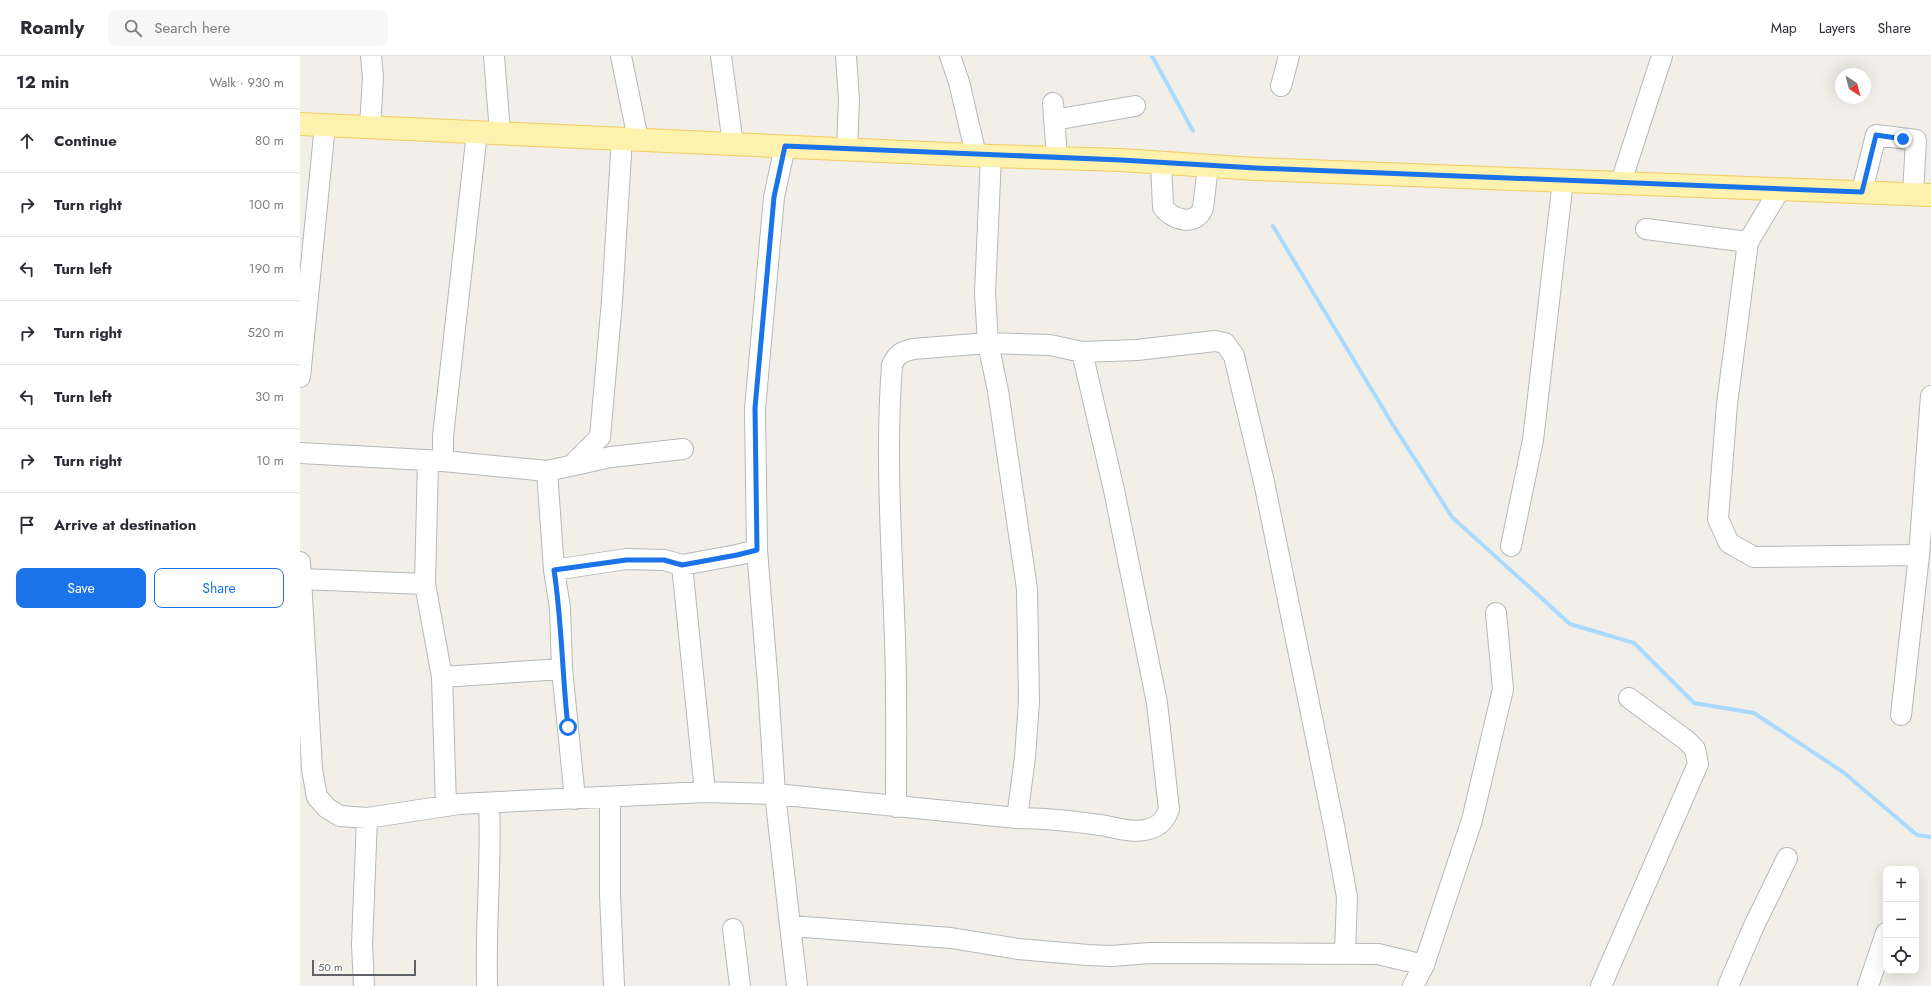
<!DOCTYPE html>
<meta charset="utf-8">
<style>
:root{--surface:#fff;--page:#f7f7f7;--text:#2b2b33;--muted:#7c7c81;--line:#e1e1e2;--accent:#1a73e8}
body{margin:0;font-family:Jost,sans-serif;background:var(--page);color:var(--text)}
.controls{position:absolute;right:12px;bottom:12px;display:grid;overflow:hidden;border-radius:8px;box-shadow:0 4px 16px #0002}
.controls button{width:36px;height:36px;display:grid;place-items:center;padding:0;border:0;border-bottom:1px solid var(--line);background:var(--surface);color:var(--text);font:20px sans-serif}
.compass{position:absolute;left:1535px;top:12px;width:36px;height:36px;border-radius:50%;background:var(--surface);box-shadow:0 4px 16px #0002;rotate:144deg}
.scale{position:absolute;left:12px;bottom:10px;width:104px;box-sizing:border-box;padding-left:4px;border:2px solid #5f6368;border-top:0;font-size:11px;line-height:14px;white-space:nowrap;color:#5f6368;-webkit-text-stroke:3px #fff;paint-order:stroke}
.stop{position:absolute;width:12px;height:12px;margin:-9px;border:3px solid #1a73e8;border-radius:50%;background:#fff}
.stop.end{background:#1a73e8;border-color:#fff;box-shadow:0 1px 4px #0008}
.list{margin:0;padding:0;list-style:none}
h2{display:flex;justify-content:space-between;align-items:center;height:52px;margin:0;padding:0 16px;font-size:17px}
h2 small{font-size:13px;font-weight:400;color:var(--muted)}
.list li{display:grid;grid-template-columns:26px 1fr auto;gap:12px;align-items:center;box-sizing:border-box;height:64px;padding:0 16px;border-top:1px solid var(--line)}
.list b{display:block;font-size:15px;white-space:nowrap}
.list em{font-size:13px;font-style:normal;color:var(--muted)}
.actions{display:flex;gap:8px;padding:12px 16px}
.actions a{flex:1;padding:9px 0;border:1px solid var(--accent);border-radius:8px;text-align:center;font-size:14px;color:var(--accent)}
.actions .main{background:var(--accent);color:#fff}
.icon{flex:none;width:22px;height:22px;fill:none;stroke:currentColor;stroke-width:2;stroke-linecap:round;stroke-linejoin:round}
.map{position:relative;flex:none;width:1631px;height:930px;overflow:hidden}
header{display:flex;align-items:center;gap:24px;box-sizing:border-box;height:56px;padding:0 20px;background:var(--surface);border-bottom:1px solid var(--line)}
header strong{font-size:19px}
nav{display:flex;gap:22px;margin-inline-start:auto;font-size:14px}
.search{width:280px;height:36px;background:var(--page);display:flex;align-items:center;gap:10px;box-sizing:border-box;padding:0 14px;border-radius:8px;color:var(--muted);font-size:15px}
main{display:flex}
aside{flex:1;background:var(--surface)}
.map>svg:first-child{display:block}
</style>
<header>
<strong>Roamly</strong>
<div class="search"><svg class="icon" aria-label="search" viewBox="0 0 24 24"><circle cx="10" cy="10" r="6"/><path d="M15 15l6 6"/></svg>Search here</div>
<nav><a>Map</a><a>Layers</a><a>Share</a></nav>
</header>
<main>
<aside>
<h2>12 min<small>Walk · 930 m</small></h2>
<ul class="list">
<li><svg class="icon" aria-label="ahead" viewBox="0 0 24 24"><path d="M12 20V5M6 11l6-6 6 6"/></svg><div><b>Continue</b></div><em>80 m</em></li>
<li><svg class="icon" aria-label="right" viewBox="0 0 24 24"><path d="M7 20v-9h11M14 6l5 5-5 5"/></svg><div><b>Turn right</b></div><em>100 m</em></li>
<li><svg class="icon" aria-label="left" viewBox="0 0 24 24"><path d="M17 20v-9H6M10 6l-5 5 5 5"/></svg><div><b>Turn left</b></div><em>190 m</em></li>
<li><svg class="icon" aria-label="right" viewBox="0 0 24 24"><path d="M7 20v-9h11M14 6l5 5-5 5"/></svg><div><b>Turn right</b></div><em>520 m</em></li>
<li><svg class="icon" aria-label="left" viewBox="0 0 24 24"><path d="M17 20v-9H6M10 6l-5 5 5 5"/></svg><div><b>Turn left</b></div><em>30 m</em></li>
<li><svg class="icon" aria-label="right" viewBox="0 0 24 24"><path d="M7 20v-9h11M14 6l5 5-5 5"/></svg><div><b>Turn right</b></div><em>10 m</em></li>
<li><svg class="icon" aria-label="arrive" viewBox="0 0 24 24"><path d="M6 21V4h12l-3 4 3 4H6"/></svg><div><b>Arrive at destination</b></div></li>
</ul>
<div class="actions"><a class="main">Save</a><a>Share</a></div>
</aside>
<div class="map">
<svg width="1631" height="930" viewBox="0 0 1631 930">
<rect width="100%" height="100%" fill="#f1efe8"/>
<g fill="none" stroke-linecap="round" stroke-linejoin="round">
<path stroke="#aadaff" stroke-width="4" d="M852,0L893,75
M973,170L1093,369L1152,461L1270,568L1334,587L1394,647L1454,657L1543,716L1617,779L1631,781"/>
<defs>
<path id="minor" d="M194,0L200,77
M321,0L338,83
M421,0L433,88
M546,0L549,44L547,92
M650,0L659,26L676,99
M981,30L989,0
M753,47L757,102
M754,64L835,50
M70,71L73,21L71,0
M485,90L474,141L455,353L457,494L468,629L475,738L497,930
M691,100L685,237L688,287L698,335L727,533L729,645L725,701L717,762
M861,107L863,151C872,164 896,171 903,152L908,110
M1321,126L1362,0
M1480,133L1448,186L1427,348L1418,463L1429,487L1454,501L1619,499
M1562,135L1576,79L1616,84L1613,138
M1346,173L1448,186
M0,321L25,69
M0,397L143,405L247,415L311,401L383,393
M128,405L125,528L142,621L146,750
M143,405V380L177,76
M274,407L300,381L312,245L322,82
M247,415L254,514L260,552L262,613L275,743
M1211,490L1233,384L1263,124
M0,506L12,713L17,741L27,752L40,760L67,762L159,748L405,736L475,738L717,762C745,762 772,765 800,769C815,771 833,778 849,773C860,770 865,764 869,753L857,647L814,434L782,296
M382,509L405,736
M254,514L326,503L364,504L382,509L437,499L457,494
M1,523L125,528
M142,621L262,613
M1601,659L1619,499L1631,340
M310,741V838L314,930
M596,751C596,695 597,640 595,584C592,492 585,400 592,309C597,298 601,296 613,293L688,287L750,289L782,296L837,294L915,285L925,287L934,300L964,426L1035,775L1047,841L1045,898
M491,870L651,882L718,893L788,899L812,900L850,897L1078,898L1124,909
M433,873L440,930
M64,930L62,889L67,762
M187,930C185,869 192,808 189,747
M1113,930L1124,909L1172,764L1203,633L1196,557
M1301,930L1398,708L1395,693L1386,684L1329,642
M1428,930L1452,874L1487,802
M1568,930L1586,877"/>
<path id="major" d="M0,68L691,100L821,104L956,113L1631,139"/>
</defs>
<use href="#minor" stroke="#b5b8bc" stroke-width="22"/>
<use href="#major" stroke="#f2c960" stroke-width="24"/>
<use href="#minor" stroke="#fff" stroke-width="20"/>
<use href="#major" stroke="#fff2af" stroke-width="22"/>
</g>
<g fill="none" stroke-linecap="round" stroke-linejoin="round">
<path stroke="#1a73e8" stroke-width="5" d="M268,671C262,618 262,566 254,514L326,504H364L382,509L437,499L457,494L455,352L474,141L485,90L821,104L956,112L1562,136L1576,79L1603,83"/>
</g>
</svg>
<div class="controls">
<button>+</button>
<button>−</button>
<button><svg class="icon" aria-label="locate" viewBox="0 0 24 24"><circle cx="12" cy="12" r="6"/><path d="M12 2v4M12 18v4M2 12h4M18 12h4"/></svg></button>
</div>
<svg class="compass" viewBox="-18 -18 36 36"><path d="M0-13l5 13h-10z" fill="#e53935"/><path d="M0 13l5-13h-10z" fill="#7c7c81"/></svg>
<div class="scale">50 m</div>
<div class="stop" style="left:268px;top:671px"></div>
<div class="stop end" style="left:1603px;top:83px"></div>
</div>
</main>
